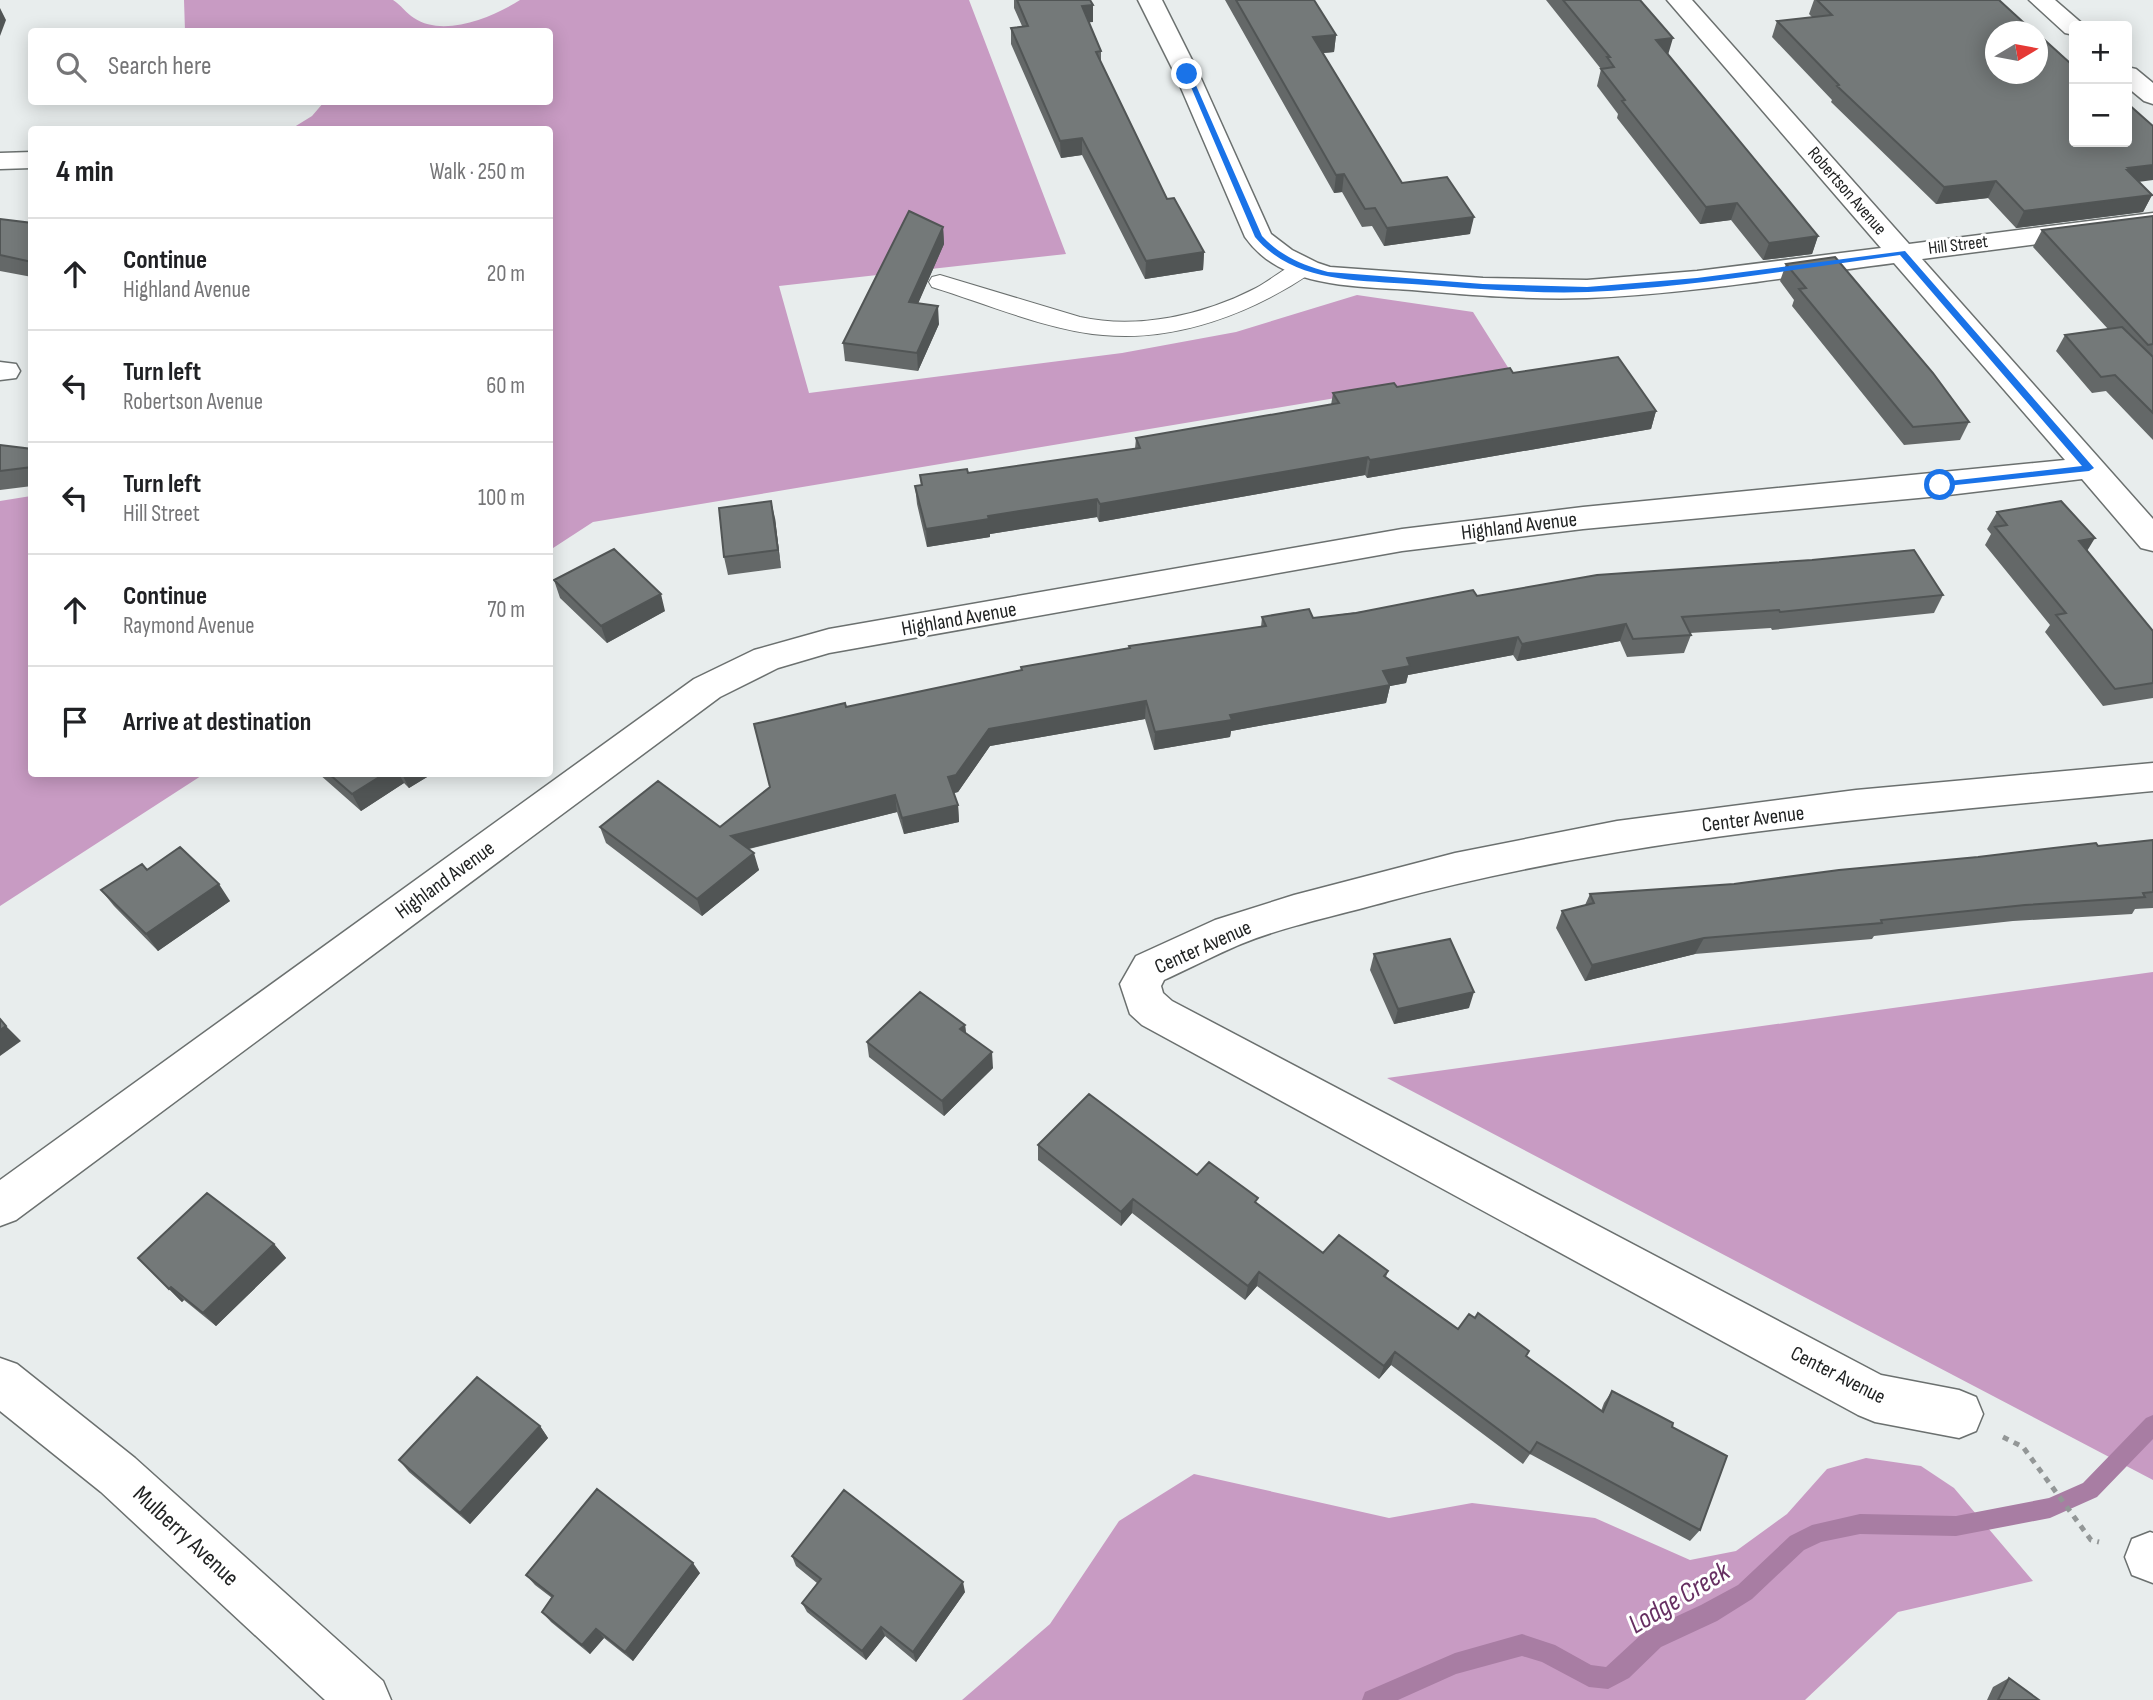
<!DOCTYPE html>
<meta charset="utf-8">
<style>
:root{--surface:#fff;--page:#f2f2f2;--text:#202124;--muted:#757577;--line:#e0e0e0}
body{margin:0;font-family:"Sofia Sans Condensed",sans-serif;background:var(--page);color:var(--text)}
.controls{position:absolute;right:21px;top:21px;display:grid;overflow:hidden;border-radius:7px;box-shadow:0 4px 18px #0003}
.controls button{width:63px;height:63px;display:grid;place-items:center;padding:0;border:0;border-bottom:2px solid var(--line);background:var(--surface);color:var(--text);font:35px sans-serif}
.compass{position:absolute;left:1985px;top:21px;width:63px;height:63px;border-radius:50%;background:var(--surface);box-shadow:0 4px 18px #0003;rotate:80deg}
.stop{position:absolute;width:21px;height:21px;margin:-16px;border:5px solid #1a73e8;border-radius:50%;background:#fff}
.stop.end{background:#1a73e8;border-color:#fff;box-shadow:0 2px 7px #0008}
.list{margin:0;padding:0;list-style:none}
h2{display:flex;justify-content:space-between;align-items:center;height:91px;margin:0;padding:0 28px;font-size:30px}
h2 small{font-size:23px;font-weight:400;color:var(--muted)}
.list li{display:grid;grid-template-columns:46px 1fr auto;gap:21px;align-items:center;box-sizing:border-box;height:112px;padding:0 28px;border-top:2px solid var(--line)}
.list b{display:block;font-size:26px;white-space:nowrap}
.list p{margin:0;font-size:23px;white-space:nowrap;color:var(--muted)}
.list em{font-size:23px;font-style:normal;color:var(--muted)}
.icon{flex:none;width:38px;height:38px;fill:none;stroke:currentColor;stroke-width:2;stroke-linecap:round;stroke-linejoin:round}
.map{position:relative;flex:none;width:2153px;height:1700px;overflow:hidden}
.search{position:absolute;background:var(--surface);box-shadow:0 4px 18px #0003;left:28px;top:28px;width:525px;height:77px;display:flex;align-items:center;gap:18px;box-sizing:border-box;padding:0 24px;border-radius:7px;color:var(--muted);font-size:26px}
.panel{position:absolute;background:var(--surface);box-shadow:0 4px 18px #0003;left:28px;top:126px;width:525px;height:651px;border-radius:7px}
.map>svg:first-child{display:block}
</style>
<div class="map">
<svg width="2153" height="1700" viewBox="0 0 2153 1700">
<rect width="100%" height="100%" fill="#e8eded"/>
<path fill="#c89bc3" d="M184,0H393C401,5 406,13 414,18C444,38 493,17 520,0H969L1066,254L779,286L809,393L1122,353L1236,332L1357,295L1473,312L1509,369L593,522L550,550V130L291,129L312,116L324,102H550V32L185,31Z
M31,496L32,774H204L0,906V501Z
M2153,972V1480L1387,1078Z
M1866,1458L1921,1466L1954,1488L2033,1581L1898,1612L1805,1700H962L1050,1624L1119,1521L1194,1474L1389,1518L1472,1503L1595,1518L1690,1560L1736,1551L1787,1514L1827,1469Z"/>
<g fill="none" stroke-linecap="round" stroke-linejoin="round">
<path fill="#a87da3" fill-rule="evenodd" d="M2153,1415V1439L2097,1497L2050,1518L1956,1536L1860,1534L1821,1542L1804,1550L1752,1599L1717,1621L1661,1647L1629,1678L1608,1689L1589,1687L1542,1662L1522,1656L1456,1674L1398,1700H1362L1365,1692L1455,1653L1522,1634L1555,1645L1591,1665L1606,1667L1645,1631L1701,1605L1738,1585L1790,1536L1812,1525L1860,1514L1956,1516L2049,1498L2083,1483L2146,1418Z"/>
<defs>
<path id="lane" d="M1303,261L1311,263L1314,268L1311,273C1252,313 1176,342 1103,335C1050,331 984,303 932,287L929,282L932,277L940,275L1080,317C1138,330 1204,315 1256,288C1271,280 1286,266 1303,261Z"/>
<path id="street" d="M1138,0H1162L1199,74L1271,234L1292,250L1318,263L1330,267L1483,278L1587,280L1697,271L1881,248L1667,0H1692L1909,244L2153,213V229L1922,259L2153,519V551L2141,548L2082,479L1940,496L1583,529L1402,551L829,653L778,668L720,697L16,1220L0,1226V1180L694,679L754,650L829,629L1402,529L1583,507L2065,460L1894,263C1793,276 1690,294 1587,298C1529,300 1470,295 1412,290C1356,286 1281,289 1245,237L1175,74Z
M2029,0H2055L2085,26H2074V35L2065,33Z
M2127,67L2136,69L2153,83V104L2144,101L2127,87Z
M32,152V168L0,169V153Z
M0,362L16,364L20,371L16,378L0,380Z
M2153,763V791C1897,816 1638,834 1389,901C1340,915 1288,925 1241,944C1215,955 1190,968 1164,980L1161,986L1163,993L1172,1001L1881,1375L1959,1390L1976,1397L1983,1414L1976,1431L1959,1438L1875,1422L1858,1415L1142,1025L1130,1014L1120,984L1136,956L1215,920L1294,895L1455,853L1617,821L1856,790Z
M0,1358L17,1364L135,1458L383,1681L391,1700H325L101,1492L0,1411Z
M2150,1532L2153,1533V1583L2132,1575L2125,1557L2132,1539Z"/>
</defs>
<use href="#lane" stroke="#6b706f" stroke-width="2"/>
<use href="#street" stroke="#6b706f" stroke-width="3"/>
<path stroke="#939797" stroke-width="5" stroke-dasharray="6 6" stroke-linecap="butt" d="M2003,1437L2023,1447L2091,1540L2099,1542"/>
<use href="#lane" fill="#fff" fill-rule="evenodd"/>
<use href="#street" fill="#fff" fill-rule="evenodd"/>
</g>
<path fill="#646868" d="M1014,0H1090L1093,5V22H1089L1101,51V63L1167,199L1204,252L1203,270L1145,279L1082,155L1061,158L1011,44V28L1022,26L1014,8Z
M1225,0H1314L1336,35L1334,52L1323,53L1402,183L1470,234L1384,246L1372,226L1362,227L1342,192L1334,193Z
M1546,0H1640L1668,55L1818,236L1812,254L1763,260L1731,220L1700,224L1617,118L1618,114L1597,86L1601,69Z
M1814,0H1999L2139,182L2152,195L2143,212L2016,228L1988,198L1936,204L1831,102L1832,100L1772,37L1777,21L1812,17L1809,14Z
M2153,216V440L2106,391L2092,393L2056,351L2065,335L2108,329L2033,247L2042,230Z
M0,219L32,223V277L0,271Z
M943,227L944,244L918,303L939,324L918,371L845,361L843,343Z
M1786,264L1969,422L1960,440L1904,445L1792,306L1794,300L1780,281Z
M1513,373L1656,411L1651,429L1367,478L1365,475L1099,522L1097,517L990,534V537L927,547L917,504L915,486L921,485L920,475L968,473L1135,449L1136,438L1331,405L1333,393L1397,387Z
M0,445L32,449V486L0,490Z
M1997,512L2087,551L2153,631V698L2103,706L2045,632L2050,625L1985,545L1991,534L1987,529Z
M775,518L781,568L728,575L724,557Z
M554,580L665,611L607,643L560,598Z
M1943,595L1934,613L1772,630L1771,628L1690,633L1691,635L1684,653L1627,657L1620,641L1517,661L1513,655L1408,675L1406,683L1390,686L1386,703L1231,731L1230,737L1154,750L1145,719L990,746L958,792L954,793L958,805L959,822L904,834L897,812L749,849L759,870L702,916L606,843L600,827H720L770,787L758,741L846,707L1021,670V667L1129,648V646L1261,627L1262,617L1313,618L1477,596Z
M319,774H432L409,788L404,783L361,811Z
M2153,840V908L2135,909L2132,914L2013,921L1874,936L1872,939L1695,954L1585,981L1556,928L1562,911L1585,905L1590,894L1734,884Z
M147,870L230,901L158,951L114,906L101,890Z
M1374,954L1469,1008L1394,1024L1370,970Z
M965,1025L966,1034L993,1068L944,1116L869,1057L867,1042Z
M1038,1145L1197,1175L1257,1204L1323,1253L1388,1271L1386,1277L1458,1329L1526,1356L1601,1411L1604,1403L1612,1391L1672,1427L1700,1530L1690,1541L1530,1454L1523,1464L1391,1365L1379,1379L1257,1286L1245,1300L1132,1213L1121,1226L1038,1160Z
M274,1244L286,1258L216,1326L184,1300L182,1302L138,1258Z
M540,1426L548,1438L470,1524L409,1472L399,1460Z
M792,1556L965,1592L916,1662L885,1636L866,1660L807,1612L802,1603L817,1583L796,1566Z
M700,1573L633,1661L604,1638L590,1654L551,1622L542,1612L552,1598L535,1585L526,1575Z
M2009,1678L2039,1700H1987L1993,1687Z"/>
<path fill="#515555" d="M1093,5V22L1082,23V6Z
M0,8L6,20L0,36Z
M1336,35L1334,52L1311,54L1313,37Z
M1673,38L1668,55L1656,40Z
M1082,138V155L1061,158L1060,141Z
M2153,165V180L2123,184L2128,168Z
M1344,174L1342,192L1334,193L1336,175Z
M1996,181L1988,198L1936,204L1944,187Z
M2152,195L2143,212L2016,228L2024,211Z
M1737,203L1731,220L1700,224L1706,207Z
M1474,217L1470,234L1384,246L1387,228Z
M943,227L944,244L911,320L909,302Z
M1818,236L1812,254L1763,260L1769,243Z
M1204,252L1203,270L1145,279L1146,261Z
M938,306L939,324L918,371L917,353Z
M1656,411L1651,429L1367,478L1370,460Z
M1368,457L1365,475L1099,522L1100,504Z
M1097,499V517L990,534V537L927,547L926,529L988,516Z
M771,501L775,518L781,568L778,550Z
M2095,538L2084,556L2079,541Z
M661,594L665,611L607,643L601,626Z
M1626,624L1620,641L1517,661L1522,644Z
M1518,637L1513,655L1408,675L1406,683L1390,686L1386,703L1231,731L1230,737L1154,750L1155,732L1230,715L1383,671L1407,658Z
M1146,701L1145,719L990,746L958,792L950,794L948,777L989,729Z
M384,774H399L404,783L361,811L352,794Z
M402,774H432L409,788Z
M895,795L897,812L735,852L731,836Z
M958,805L959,822L904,834L902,818Z
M754,853L759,870L702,916L697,899Z
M219,884L230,901L158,951L146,934Z
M1704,938L1695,954L1585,981L1592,965Z
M1474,992L1469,1008L1394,1024L1398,1009Z
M965,1025L967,1041L960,1029Z
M6,1026L21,1041L0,1056V1030Z
M992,1052L993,1068L944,1116L942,1101Z
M1133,1199L1132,1213L1121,1226V1212Z
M274,1244L286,1258L216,1326L203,1313Z
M1259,1272L1257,1286L1245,1300L1248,1286Z
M171,1287L184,1300L182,1302L169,1289Z
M1395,1352L1391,1365L1379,1379L1384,1366Z
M540,1426L548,1438L470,1524L460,1513Z
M693,1563L700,1573L633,1661L625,1652Z
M963,1582L965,1592L916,1662L913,1652Z
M881,1627L885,1636L866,1660L862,1651Z
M596,1629L604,1638L590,1654L582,1645Z"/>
<path fill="#747979" stroke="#515555" stroke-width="2" d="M1017,0H1090L1093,5L1082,6L1101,51L1096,52L1167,199L1174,198L1204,252L1146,261L1082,138L1060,141L1011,28L1028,26Z
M1236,0H1314L1336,35L1313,37L1402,183L1447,177L1474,217L1387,228L1375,208L1365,209L1344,174L1336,175Z
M1563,0H1640L1673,38L1656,40L1818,236L1769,243L1737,203L1706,207L1622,101L1625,100L1601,69L1614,67L1607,57H1610Z
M1817,0H1999L2034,32H1996V74H2038V34L2070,63H2074V142H2127V103L2153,126V165L2128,168L2131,170H2127L2152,195L2024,211L1996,181L1944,187L1837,86L1839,85L1777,21L1832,15Z
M909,211L943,227L909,302L938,306L917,353L843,343Z
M2153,216V344L2148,345L2042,230Z
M0,219L32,223V262L0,255Z
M1835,257L1933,373L1969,422L1913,427L1799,289L1806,288L1786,264Z
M2122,327L2153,357V413L2115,375L2101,377L2065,335Z
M1618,357L1656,411L1370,460L1368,457L1100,504L1097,499L988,516L989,519L926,529L915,486L922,485L920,475L967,469L968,473L1140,448L1136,438L1339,403L1333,393L1394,383L1397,387L1510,368L1513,373Z
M0,445L32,449V467L0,471Z
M771,501L778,550L724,557L719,508Z
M2061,501L2095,538L2079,541L2153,631V683L2115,689L2056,615L2066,613L1995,527L2007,525L1997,512Z
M614,549L661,594L601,626L554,580Z
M1914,550L1943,595L1780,612L1779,610L1682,617L1691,635L1633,639L1626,624L1522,644L1518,637L1407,658L1410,666L1383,671L1390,685L1230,715L1232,720L1155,732L1146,701L989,729L956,775L948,777L958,805L902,818L895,795L731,836L754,853L697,899L600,827L658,781L720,827L770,787L754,724L845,703L846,707L1022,670L1021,667L1130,648L1129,646L1266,626L1262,617L1309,609L1313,618L1356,613L1473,590L1477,596L1597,575L1812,560Z
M329,774H384L352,794Z
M2153,840V892L2143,893L2145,897L2025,905L1881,920L1882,923L1704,938L1592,965L1562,911L1594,903L1590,894L1734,884L1839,870L1978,857L2096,843L2098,846Z
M180,847L219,884L146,934L101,890L142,864L147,870Z
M1450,939L1474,992L1398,1009L1374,954Z
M920,992L965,1025L960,1029L992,1052L942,1101L867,1042Z
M0,1019L6,1026L0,1030Z
M1089,1094L1197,1175L1209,1162L1258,1198L1255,1202L1323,1253L1339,1235L1388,1271L1384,1276L1458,1329L1469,1314L1475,1318L1478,1313L1529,1351L1526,1356L1603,1412L1612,1391L1673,1423L1672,1427L1727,1456L1700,1530L1537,1442L1530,1453L1395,1352L1384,1366L1259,1272L1248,1286L1133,1199L1121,1212L1038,1145Z
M207,1193L274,1244L203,1313L171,1287L169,1289L138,1258Z
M477,1377L540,1426L460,1513L399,1460Z
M597,1489L693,1563L625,1652L596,1629L582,1645L542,1612L553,1596L526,1575Z
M844,1490L963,1582L913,1652L881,1627L862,1651L802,1603L821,1579L792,1556Z
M2009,1678L2039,1700H1998Z"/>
<path fill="#1a73e8" d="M1185,73L1191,74L1262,236C1281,256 1302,265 1328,272L1483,284L1587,287L1697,278L1905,251L2094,468L2089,471L1937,487V483L1940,482L2082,466L1900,255C1796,269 1692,287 1588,292C1529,294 1470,288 1412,284C1357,280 1294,283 1255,237Z"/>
<g text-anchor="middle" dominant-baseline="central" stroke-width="6" stroke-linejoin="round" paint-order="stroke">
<g font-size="18" fill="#212323" stroke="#fff">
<text transform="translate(1847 191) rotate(49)">Robertson Avenue</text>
<text transform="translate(1958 245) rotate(-7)">Hill Street</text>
</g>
<g font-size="21" fill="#212323" stroke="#fff">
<text transform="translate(1519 526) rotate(-7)">Highland Avenue</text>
<text transform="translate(959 619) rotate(-10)">Highland Avenue</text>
<text transform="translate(1753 819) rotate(-7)">Center Avenue</text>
<text transform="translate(445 880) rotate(-36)">Highland Avenue</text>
<text transform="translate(1203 947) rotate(-24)">Center Avenue</text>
<text transform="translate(1838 1375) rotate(27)">Center Avenue</text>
</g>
<g font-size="24" fill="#212323" stroke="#fff">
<text transform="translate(186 1536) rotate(43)">Mulberry Avenue</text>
</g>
<g font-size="28" font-style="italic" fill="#673062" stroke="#fff">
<text transform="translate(1679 1598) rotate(-31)">Lodge Creek</text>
</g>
</g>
</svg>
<div class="controls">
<button>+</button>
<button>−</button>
</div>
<svg class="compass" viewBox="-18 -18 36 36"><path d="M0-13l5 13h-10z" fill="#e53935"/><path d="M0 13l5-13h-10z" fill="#757577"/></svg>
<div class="stop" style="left:1940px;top:485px"></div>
<div class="stop end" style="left:1187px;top:74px"></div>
<div class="search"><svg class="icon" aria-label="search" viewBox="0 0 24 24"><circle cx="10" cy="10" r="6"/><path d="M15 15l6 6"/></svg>Search here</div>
<section class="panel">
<h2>4 min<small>Walk · 250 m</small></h2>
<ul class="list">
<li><svg class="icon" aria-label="ahead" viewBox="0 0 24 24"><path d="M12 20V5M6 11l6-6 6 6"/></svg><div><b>Continue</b><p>Highland Avenue</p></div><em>20 m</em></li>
<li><svg class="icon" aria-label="left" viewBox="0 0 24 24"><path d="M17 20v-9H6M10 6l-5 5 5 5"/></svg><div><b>Turn left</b><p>Robertson Avenue</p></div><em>60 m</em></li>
<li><svg class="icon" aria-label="left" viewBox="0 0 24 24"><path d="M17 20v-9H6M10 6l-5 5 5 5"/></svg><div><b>Turn left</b><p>Hill Street</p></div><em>100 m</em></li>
<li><svg class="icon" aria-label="ahead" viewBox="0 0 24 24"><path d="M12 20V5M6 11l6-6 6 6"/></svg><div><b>Continue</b><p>Raymond Avenue</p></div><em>70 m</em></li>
<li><svg class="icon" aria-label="arrive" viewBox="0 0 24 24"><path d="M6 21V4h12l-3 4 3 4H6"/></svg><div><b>Arrive at destination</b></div></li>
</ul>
</section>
</div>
